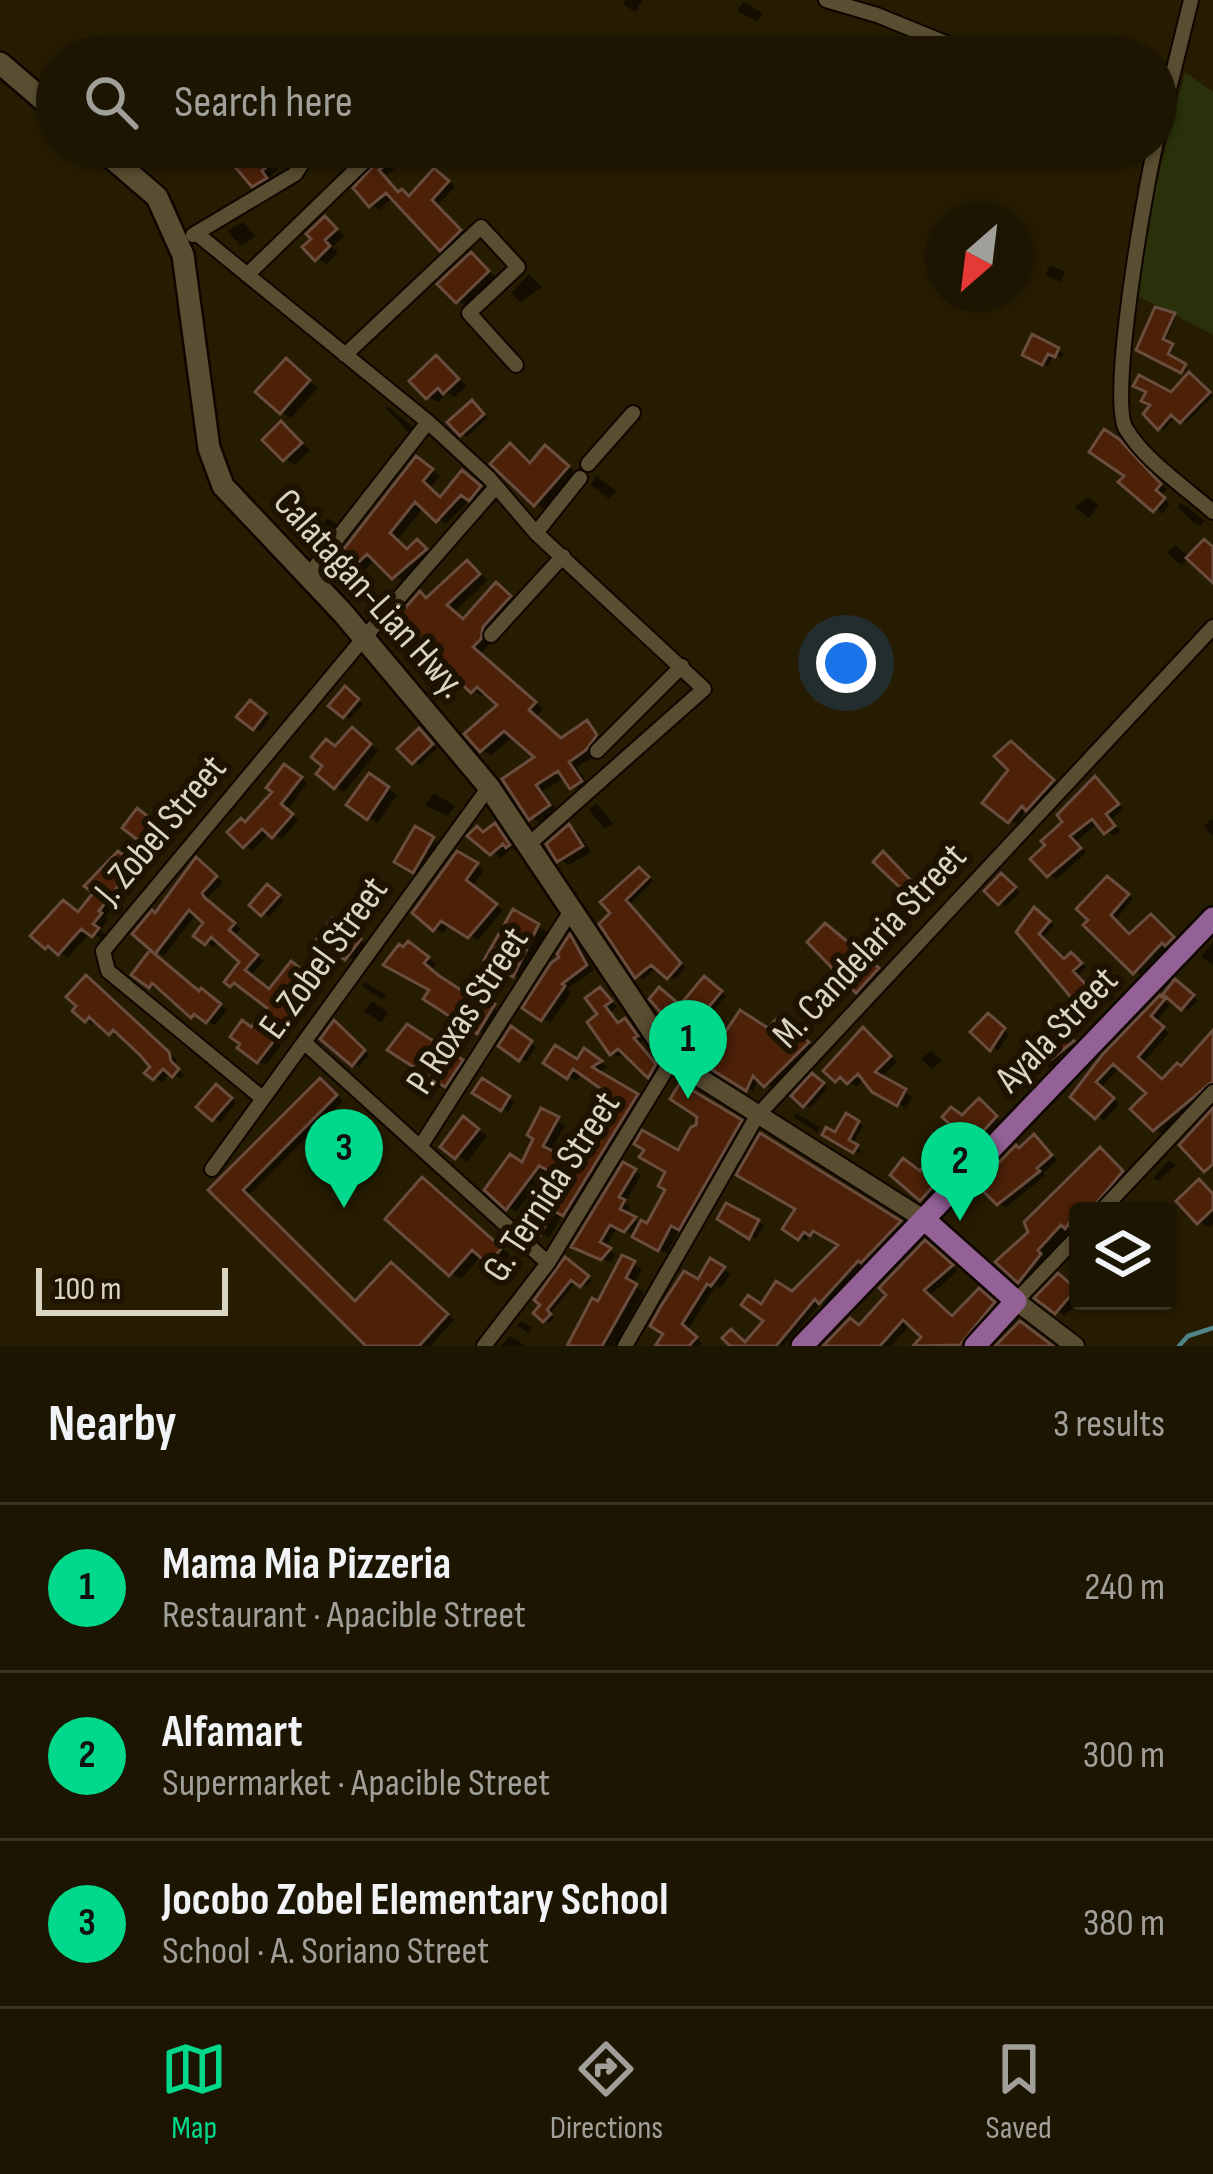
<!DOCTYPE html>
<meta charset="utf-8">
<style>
:root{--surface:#1c1501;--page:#292210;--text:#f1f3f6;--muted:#a09f99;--line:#3a3423;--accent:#00d98c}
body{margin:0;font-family:"Sofia Sans Condensed",sans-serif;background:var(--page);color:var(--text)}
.controls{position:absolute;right:36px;bottom:36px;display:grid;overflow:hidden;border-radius:12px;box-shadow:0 3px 9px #0004}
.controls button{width:108px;height:108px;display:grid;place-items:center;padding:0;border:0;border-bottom:3px solid var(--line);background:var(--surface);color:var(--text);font:60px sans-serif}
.compass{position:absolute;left:925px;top:204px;width:108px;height:108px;border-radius:50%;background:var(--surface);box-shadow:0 3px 9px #0004;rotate:208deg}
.scale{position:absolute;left:36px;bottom:30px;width:192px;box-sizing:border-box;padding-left:12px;border:6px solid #dad4c3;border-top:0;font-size:33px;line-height:42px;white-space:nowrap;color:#dad4c3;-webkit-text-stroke:9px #1d1300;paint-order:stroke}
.you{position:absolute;left:846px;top:663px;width:42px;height:42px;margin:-30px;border:9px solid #fff;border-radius:50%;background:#1a73e8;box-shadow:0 0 0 18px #1a73e833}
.badge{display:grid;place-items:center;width:78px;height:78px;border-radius:50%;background:var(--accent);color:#111;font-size:39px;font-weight:700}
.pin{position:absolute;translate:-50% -99px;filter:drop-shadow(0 3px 6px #0008)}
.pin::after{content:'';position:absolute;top:63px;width:42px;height:36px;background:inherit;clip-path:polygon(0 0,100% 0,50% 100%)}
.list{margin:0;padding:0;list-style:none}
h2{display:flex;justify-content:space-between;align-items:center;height:156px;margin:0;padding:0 48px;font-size:51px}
h2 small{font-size:39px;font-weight:400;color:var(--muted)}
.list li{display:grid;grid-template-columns:78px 1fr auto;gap:36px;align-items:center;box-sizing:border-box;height:168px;padding:0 48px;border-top:3px solid var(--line)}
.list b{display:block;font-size:45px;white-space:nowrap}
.list p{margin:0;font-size:39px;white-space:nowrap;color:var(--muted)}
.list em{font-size:39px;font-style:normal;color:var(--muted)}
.icon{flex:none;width:66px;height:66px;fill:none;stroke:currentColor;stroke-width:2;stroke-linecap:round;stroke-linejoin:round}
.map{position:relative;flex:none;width:1213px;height:1346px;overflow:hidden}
.search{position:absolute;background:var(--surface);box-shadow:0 3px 9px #0004;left:36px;right:36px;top:36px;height:132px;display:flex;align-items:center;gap:30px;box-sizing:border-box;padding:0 42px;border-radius:66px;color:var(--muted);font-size:45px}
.sheet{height:660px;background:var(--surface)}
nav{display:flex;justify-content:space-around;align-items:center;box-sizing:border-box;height:168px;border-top:3px solid var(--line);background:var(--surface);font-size:33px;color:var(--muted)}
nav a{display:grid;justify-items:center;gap:6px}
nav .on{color:var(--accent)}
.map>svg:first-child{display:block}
</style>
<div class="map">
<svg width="1213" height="1346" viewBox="0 0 1213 1346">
<rect width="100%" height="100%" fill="#261c01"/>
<path fill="#29300a" d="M1185,72L1213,92V335L1138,296L1149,212Z"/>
<path fill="#0007" d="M625,0H643L635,12L623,4Z
M743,2L763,13L757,22L737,11Z
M241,147H298L305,155L295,165L287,161L269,177L274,183L263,190L254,184Z
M345,147H361L366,153L358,160Z
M395,147H439L441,150L433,156L422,148L385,176L401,194L411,197L443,176L455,187L438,205L467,236L449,253L394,197L379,210L357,189Z
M325,219L345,236L332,247L338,253L327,264L317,258Z
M243,222L256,236L241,246L227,231Z
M471,256L497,278L468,306L458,301Z
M1050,265L1065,272L1060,282L1045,275Z
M529,274L542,287L521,302L511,293Z
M1157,311L1176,317L1164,343L1174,348L1169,358L1187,368L1185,372L1140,348Z
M1034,338L1064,354L1062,358L1054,354L1048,366L1026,354Z
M437,358L467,386L455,397L448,393L438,402L428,397Z
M296,368L318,388L291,418L281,412Z
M1193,379L1213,396L1186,423L1176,415L1164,430L1160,428L1172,395Z
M387,406L416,429L411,435L385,407Z
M478,407L488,418L467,437L461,433Z
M282,425L310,450L295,465L285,459Z
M1105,433L1127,447L1167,489L1161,495L1170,504L1162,514L1128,475Z
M519,452L532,465L555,454L576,473L544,509L536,504Z
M425,464L440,476L430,488L442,499L471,479L488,493L479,503L471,499L446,524L424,507L397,540L409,551L426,548L433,555L403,582L376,559L360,575L351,570Z
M596,475L616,491L609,499L591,485Z
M1088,497L1099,505L1089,518L1074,507Z
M1180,503L1186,506L1205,521L1200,526L1194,523L1177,506Z
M328,518L340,527L331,538L319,529Z
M1175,545L1191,558L1213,547V579L1189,557L1182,565L1176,561L1167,552Z
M468,563L488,580L454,612L465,621L506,591L519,603L492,633L489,644L481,654L543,709L536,717L563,740L587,724L605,742L596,755L577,767L589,787L582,792L566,777L543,791L557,811L540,823L531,817L539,757L514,736L491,755L482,750L502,705L487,691L482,696L473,690L454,673L446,682L436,676L442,656L429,600Z
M351,693L363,704L350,719L345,716Z
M256,707L270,718L260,731L254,728Z
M419,732L437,748L420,765L414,762Z
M362,736L378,751L344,792L336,787L337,748Z
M1037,764L1059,785L1034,811L1028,808L1016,824L986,802Z
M293,772L307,783L287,810L298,820L282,839L270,832L253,850L245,846L247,825Z
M1096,780L1124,809L1111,819L1120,831L1113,836L1099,823L1075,842L1086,853L1056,879L1049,875L1066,822Z
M379,782L397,795L378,823L368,817Z
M434,793L455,806L448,816L425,805Z
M597,803L613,824L605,829L589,810Z
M147,818L171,836L159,851L149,846Z
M1211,819L1213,820V836L1204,826Z
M495,827L504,832L517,851L512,848L501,858L492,852L486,834Z
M569,827L579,833L591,852L569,865L559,859Z
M416,830L442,845L424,876L398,861Z
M458,855L484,870L472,887L503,910L478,940L451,923L443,933L435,928Z
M127,860L145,873L139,881L135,879L105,918L108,920L100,931L105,935L102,939L91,932L68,957L59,952L80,915Z
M204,866L223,882L208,898L211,905L241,929L235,936L264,961L250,976L271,992L299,969L325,988L266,1065L258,1061L253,1030L272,1008L242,986L239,989L228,981L243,961L219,940L214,947L206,942L208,922L197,913L164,956L136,934Z
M645,874L653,881L630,904L685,968L674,980L658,967L643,979L637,976L603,924Z
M1008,880L1020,892L1006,906L1000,903Z
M1113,883L1133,899L1116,919L1130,936L1157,921L1178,941L1172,947L1169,945L1140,975L1088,925Z
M274,891L284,900L269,917L253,905Z
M514,913L547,932L524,980L488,959Z
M1040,914L1054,926L1043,938L1066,962L1077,959L1086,967L1077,976L1090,990L1098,983L1103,986L1115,998L1111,1001L1102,995L1087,1009L1082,1006L1020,932Z
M343,927L369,947L357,963L321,938Z
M831,930L883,973L863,994L858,991Z
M571,938L577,942L594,970L567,989L571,993L550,1023L526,1007L564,958Z
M1213,943V965L1201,956Z
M417,950L436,964L431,970L447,984L501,1012L487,1036L428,998L433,989Z
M158,958L227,1010L215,1025L193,1015L160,986L158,990L150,986Z
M365,982L386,995L382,1000L362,986Z
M94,983L176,1059L177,1068L184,1075L181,1079L171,1072L162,1082L155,1078L154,1066L121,1033L118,1037L97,1020L93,1024L86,1020Z
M711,984L726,996L701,1025L707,1031L694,1044L689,1041L681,1008Z
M1181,986L1198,1000L1189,1010L1183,1007Z
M600,990L617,1006L611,1012L621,1024L626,1021L633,1025L643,1041L640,1043L662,1070L656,1079L626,1052L619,1057L612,1053Z
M1160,999L1170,1005L1156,1022L1169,1033L1143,1062L1164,1081L1182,1069L1213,1034V1087L1162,1133L1155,1129L1150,1093L1120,1067L1101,1088L1119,1104L1104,1121L1074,1096Z
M372,1001L388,1013L381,1023L364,1011Z
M1072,1016L1083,1028L1071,1040L1078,1046L1070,1054L1066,1051L1050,1068L1044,1064L1042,1050Z
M994,1020L1009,1034L998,1051L975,1032Z
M785,1023L813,1047L772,1088L759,1078L753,1091L699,1058L711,1059Z
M340,1027L369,1055L359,1067L346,1058Z
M408,1028L469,1067L455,1089L391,1049Z
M512,1030L536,1047L526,1062L502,1046Z
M864,1031L897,1062L880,1078L912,1097L906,1108L874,1090L865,1078L858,1086L837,1079Z
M931,1051L942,1061L932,1069L921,1059Z
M585,1052L607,1067L598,1073L645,1102L573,1219L563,1213L549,1238L526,1224L535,1218L561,1175L549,1169L516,1212L508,1207L537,1138L542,1112L565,1125L550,1153L574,1165L610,1108L605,1088L582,1072L577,1081L547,1062H578Z
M819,1081L828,1088L810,1108L805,1105Z
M483,1082L514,1102L508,1112L476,1092Z
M328,1086L343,1101L248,1196L357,1304L399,1270L454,1320L430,1346H370L212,1190Z
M681,1087L748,1127L688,1232L680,1228L667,1253L618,1226L605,1248L616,1255L610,1262L581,1250L624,1166L641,1175L625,1203L630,1207L625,1215L648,1227L669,1189L679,1155L699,1128L700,1115Z
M222,1091L236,1103L220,1122L214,1118Z
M985,1105L1000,1121L984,1137L987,1140L928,1202L922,1199L921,1175L963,1118Z
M796,1113L820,1127L817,1132L793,1117Z
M847,1117L863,1126L852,1145L861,1150L860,1154L826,1134L836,1136Z
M474,1126L487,1136L467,1162L444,1146Z
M761,1138L905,1227L869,1265L865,1263L827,1305L822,1302L784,1346H735L746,1344L768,1321L762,1308L793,1294L843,1244L821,1232L818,1237L811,1233L806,1241L786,1228L799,1208Z
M1034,1138L1058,1160L1043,1173L1045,1176L1006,1207L998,1203Z
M1100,1151L1130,1178L1103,1211H1078V1229H1071L1045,1257L1049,1261L1028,1285L1020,1280L1032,1233Z
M1169,1160L1176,1165L1159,1181L1153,1178Z
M1199,1183L1213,1193V1224L1209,1227L1199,1222Z
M432,1186L510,1255L499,1268L482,1255L461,1279L451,1273Z
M727,1207L764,1225L756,1239L721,1218Z
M933,1248L958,1271L930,1295L953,1318L987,1297L1000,1308L966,1346H917L925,1337L911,1324L891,1346H826L860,1328Z
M624,1259L642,1269L633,1286L644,1292L615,1346H570L599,1305Z
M711,1262L731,1274L720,1288L716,1285L688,1330L702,1343L700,1346H659Z
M570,1263L592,1281L587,1287L577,1281L550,1314L554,1318L549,1323L537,1313Z
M1067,1282L1078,1292V1301L1065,1316L1057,1311Z
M521,1321L532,1328L528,1333L517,1326Z
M510,1336L519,1341L524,1346H501Z"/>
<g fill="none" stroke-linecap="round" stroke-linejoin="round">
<path stroke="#508588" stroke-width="4.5" d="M1179,1346L1188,1336L1213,1328"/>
</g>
<path fill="#4c2108" stroke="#6a4d3f" stroke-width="3" d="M234,147H299L284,162L278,156L262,171L267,178L252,187L225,155Z
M391,147H409L379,170L398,192L402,189L409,196L434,168L449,181L432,200L461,230L440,251L386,193L369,207L353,188Z
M325,216L337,229L325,240L330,246L315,261L302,247L311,239L306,234Z
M471,252L489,271L456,303L437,284Z
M1155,307L1175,313L1163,339L1173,344L1168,354L1186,364L1181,373L1136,350Z
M1032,334L1059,348L1055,357L1048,354L1042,365L1022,355Z
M436,355L459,379L443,394L438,388L426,399L409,381Z
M286,358L310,380L280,414L255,392Z
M1189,372L1210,392L1180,423L1171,415L1158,430L1143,414L1150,405L1141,401L1146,392L1133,386L1139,375L1171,392Z
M472,400L484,414L460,436L447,422Z
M281,421L302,443L283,461L262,440Z
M1104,429L1119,439L1161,484L1156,490L1165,498L1153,512L1118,482L1124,476L1089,452Z
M510,443L530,463L545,445L569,466L534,506L490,464Z
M416,456L433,469L423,481L440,497L462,470L481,486L469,501L461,495L436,522L415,502L390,533L407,549L417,539L427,549L392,579L367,554L349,572L336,559Z
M1204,539L1213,547V583L1186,558Z
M467,560L480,574L447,605L463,619L496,582L511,596L483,627L481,639L473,647L536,702L529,710L561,738L587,720L597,735L586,750L569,762L582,781L570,789L558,771L536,785L550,805L529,820L502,779L534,757L504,731L480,752L464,734L497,705L477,687L471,693L445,668L435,679L425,669L438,657L397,617L420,591L426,598Z
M345,686L359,699L343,718L328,706Z
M250,700L266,713L253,730L236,717Z
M352,727L371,744L334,789L316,774L322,766L311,757L326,739L335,746Z
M419,728L433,744L412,764L397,749Z
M1011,741L1054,780L1026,811L1022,806L1008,823L982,803L1008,770L994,756Z
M284,764L302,777L281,804L293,814L272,838L262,829L243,848L227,832L241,818L245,822L272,792L266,788Z
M369,773L389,787L367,820L346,805Z
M1095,776L1119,804L1106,814L1115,826L1104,834L1092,819L1070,836L1081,848L1047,877L1030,859L1045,845L1041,841L1062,822L1057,815Z
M137,808L163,828L148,848L122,828Z
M495,823L510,845L506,848L503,844L490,855L467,836L477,826L483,832Z
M569,824L583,846L557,862L546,844Z
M415,826L434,837L413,873L394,862Z
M118,851L138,867L129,879L126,876L99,911L102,913L93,924L99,928L92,937L81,929L58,955L48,946L45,949L30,936L63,900L78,912L93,893L84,886Z
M457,851L478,863L466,880L497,904L468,938L441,921L433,931L412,913Z
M883,851L916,886L908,895L873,862Z
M196,857L217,876L202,893L204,897L235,923L229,930L258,955L245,970L269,989L291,961L319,982L257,1063L237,1048L240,1044L230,1037L242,1020L251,1027L267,1008L234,983L230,987L224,982L239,962L211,937L205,945L193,936L203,923L189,910L155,954L132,934L152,910L155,913Z
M639,867L649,877L626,900L681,963L667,979L651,965L635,978L599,924L610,913L600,902Z
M1001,873L1016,887L998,905L984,891Z
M1107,876L1129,894L1111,915L1129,934L1151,914L1174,937L1165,946L1162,943L1133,974L1083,925L1088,920L1076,909Z
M267,884L280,895L261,916L249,905Z
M1034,907L1050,921L1039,934L1064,959L1071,952L1082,963L1073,971L1095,994L1080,1008L1016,932Z
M513,909L539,924L513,977L484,960Z
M332,918L361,939L345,960L317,939Z
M825,923L879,968L856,993L807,942Z
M570,934L587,965L562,984L565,986L541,1021L522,1008L551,963L559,957L557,954Z
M408,941L429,957L424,963L438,975L467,994L469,989L495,1004L477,1034L423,999L429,990L383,965L399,944L403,947Z
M150,950L199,991L201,988L221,1004L206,1023L194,1014L191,1018L152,983L149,988L131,975Z
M86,975L169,1052L171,1061L179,1069L172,1077L163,1069L153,1080L144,1073L150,1067L140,1055L113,1030L109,1035L89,1017L85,1022L72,1011L76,1006L66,997Z
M704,976L722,991L697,1021L703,1027L687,1043L649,999L659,987L680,1005Z
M1175,979L1194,995L1181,1010L1163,994Z
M600,987L612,1001L605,1006L618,1023L625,1018L638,1036L634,1038L656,1064L648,1078L618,1049L610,1055L587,1022L597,1014L585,998Z
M1160,995L1165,999L1151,1016L1164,1027L1138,1057L1162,1079L1177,1063L1181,1066L1213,1030V1081L1153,1131L1130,1109L1146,1093L1113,1064L1096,1082L1114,1098L1095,1119L1070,1097L1102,1055Z
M1066,1009L1080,1024L1067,1035L1074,1041L1042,1067L1028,1053L1037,1043L1041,1047L1063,1023L1057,1017Z
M740,1010L768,1028L779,1016L809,1042L764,1087L753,1076L746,1091L695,1059L702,1049L710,1055Z
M988,1013L1005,1028L990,1051L970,1032Z
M334,1020L365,1050L352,1066L320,1039Z
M407,1024L463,1060L445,1087L387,1050Z
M511,1026L532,1041L519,1061L498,1046Z
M863,1027L891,1056L875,1072L906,1089L897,1106L872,1092L858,1074L847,1084L840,1077L835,1082L823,1071Z
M555,1045L577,1059L584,1048L602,1061L592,1067L638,1094L563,1216L554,1211L540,1235L522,1225L530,1212L534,1214L557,1175L539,1166L506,1210L484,1190L510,1154L522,1162L533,1139L527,1135L541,1108L559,1117L543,1146L573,1161L606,1109L594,1102L601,1089L573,1069L567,1079L543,1063Z
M812,1073L824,1083L803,1107L791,1096Z
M320,1078L337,1095L243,1190L355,1301L391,1262L448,1314L419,1346H366L208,1190Z
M482,1078L510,1096L501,1111L472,1093Z
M680,1083L742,1120L679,1230L671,1226L658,1251L632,1237L641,1220L647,1223L665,1190L658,1186L665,1172L639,1157L644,1150L634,1144L642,1130L678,1150L691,1127L696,1125L697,1117L670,1099Z
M216,1084L232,1098L212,1121L196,1107Z
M979,1098L997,1116L920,1201L890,1175L903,1158L920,1171L954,1128L942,1117L951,1107L962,1115Z
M1213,1108V1164L1204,1172L1179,1145Z
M846,1113L859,1121L849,1140L858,1145L853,1153L822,1135L826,1127L835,1132Z
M463,1116L479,1129L455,1159L440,1147Z
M760,1133L901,1221L861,1263L858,1261L819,1304L815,1299L776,1346H730L722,1338L731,1329L745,1342L763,1321L741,1305L748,1295L761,1304L776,1281L792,1291L838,1245L813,1231L810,1236L804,1232L798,1240L782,1229L795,1209L736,1175Z
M1034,1134L1052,1155L1037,1168L1040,1171L997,1205L977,1185L1016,1145L1019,1148Z
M1100,1147L1123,1171L1090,1211H1078L1065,1229L1061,1225L1038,1250L1041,1254L1018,1283L995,1262L1028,1232L1024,1222Z
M623,1162L636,1169L619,1197L625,1200L620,1209L636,1217L624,1232L610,1225L600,1242L611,1248L601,1260L571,1247Z
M422,1177L502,1248L488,1264L472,1250L449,1276L385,1219Z
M1199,1179L1213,1194V1209L1197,1224L1176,1201Z
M726,1203L759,1220L749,1239L717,1219Z
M925,1240L953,1265L924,1290L952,1316L979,1288L995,1302L960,1345L913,1346L921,1337L903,1320L880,1346H823L850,1318L859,1325L886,1295L879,1288Z
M622,1255L635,1261L626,1278L637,1284L602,1346H567L592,1298L598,1301Z
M565,1257L589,1276L580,1287L571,1280L547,1310L551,1314L543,1322L533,1313L540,1305L534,1300Z
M710,1258L725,1267L711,1286L707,1284L682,1324L697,1337L689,1346H655L663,1334L650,1326L661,1306L684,1271L698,1279Z
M1058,1273L1076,1289L1055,1314L1034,1298Z
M1020,1321L1053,1346H995Z"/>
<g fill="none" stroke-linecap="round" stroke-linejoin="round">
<defs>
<path id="minor" d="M826,0L877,15L980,57
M1156,142L1191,0
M1155,147C1145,190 1108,400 1126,429C1145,461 1185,487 1213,512
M196,233L428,422L489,478L536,533L704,689L528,845
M193,235L295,174L313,147
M247,275L371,155
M345,355L481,227L518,267L469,313L516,365
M588,464L633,413
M536,533L580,478
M308,576L428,422
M491,635L563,556
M597,751L682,666
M305,1043L548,1263
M261,1097L108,971L103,951L363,639L494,489
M420,1147L571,911
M212,1169L489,787
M1101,1211L1213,1092
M1016,1301L1078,1236
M484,1346L548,1263L672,1060
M625,1346L757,1116L1213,627"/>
<path id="tertiary" d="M672,1060L925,1220
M1016,1301L1075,1346"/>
<path id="secondary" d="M0,63L57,112
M99,147L157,197L183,255L209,448L223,486L342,612L489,787L672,1060"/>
<path id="primary" d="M925,1220L1016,1301L975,1346
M802,1346L1213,918"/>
</defs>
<use href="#minor" stroke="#0f0600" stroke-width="18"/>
<use href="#tertiary" stroke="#0f0600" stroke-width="22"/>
<use href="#secondary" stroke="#0f0600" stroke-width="26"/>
<use href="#primary" stroke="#0f0600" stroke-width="26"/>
<use href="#minor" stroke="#594e31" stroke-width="14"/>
<use href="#tertiary" stroke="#594e31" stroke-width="18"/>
<use href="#secondary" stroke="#594e31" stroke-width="21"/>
<use href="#primary" stroke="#936196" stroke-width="21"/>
</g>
<g text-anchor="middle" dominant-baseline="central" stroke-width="12" stroke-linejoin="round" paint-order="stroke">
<g font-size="39" fill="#dad4c3" stroke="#1d1300">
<text transform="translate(369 594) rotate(48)">Calatagan-Lian Hwy.</text>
<text transform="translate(161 830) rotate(-50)">J. Zobel Street</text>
<text transform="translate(870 946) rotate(-47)">M. Candelaria Street</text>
<text transform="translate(324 958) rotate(-54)">E. Zobel Street</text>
<text transform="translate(468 1011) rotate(-57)">P. Roxas Street</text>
<text transform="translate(1057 1030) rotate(-46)">Ayala Street</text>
<text transform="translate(552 1187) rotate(-57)">G. Ternida Street</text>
</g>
</g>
</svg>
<div class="controls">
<button><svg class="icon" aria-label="layers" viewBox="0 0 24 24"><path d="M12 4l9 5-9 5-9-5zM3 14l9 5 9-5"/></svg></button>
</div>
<svg class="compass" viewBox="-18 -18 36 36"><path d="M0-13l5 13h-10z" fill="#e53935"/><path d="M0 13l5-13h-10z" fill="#a09f99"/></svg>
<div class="scale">100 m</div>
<div class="you"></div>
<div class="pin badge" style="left:688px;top:1099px">1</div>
<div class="pin badge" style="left:960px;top:1221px">2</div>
<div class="pin badge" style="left:344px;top:1208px">3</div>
<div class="search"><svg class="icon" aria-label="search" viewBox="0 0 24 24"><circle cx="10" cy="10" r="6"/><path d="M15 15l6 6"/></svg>Search here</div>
</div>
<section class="sheet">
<h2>Nearby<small>3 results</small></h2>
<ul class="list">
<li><span class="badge">1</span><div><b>Mama Mia Pizzeria</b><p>Restaurant · Apacible Street</p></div><em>240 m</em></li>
<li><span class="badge">2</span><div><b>Alfamart</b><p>Supermarket · Apacible Street</p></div><em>300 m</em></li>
<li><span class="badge">3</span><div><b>Jocobo Zobel Elementary School</b><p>School · A. Soriano Street</p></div><em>380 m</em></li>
</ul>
</section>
<nav>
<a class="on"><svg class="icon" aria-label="map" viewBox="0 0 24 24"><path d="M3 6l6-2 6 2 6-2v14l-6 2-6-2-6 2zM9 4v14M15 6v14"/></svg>Map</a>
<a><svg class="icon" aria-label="directions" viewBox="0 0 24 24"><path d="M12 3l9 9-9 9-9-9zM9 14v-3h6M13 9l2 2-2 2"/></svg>Directions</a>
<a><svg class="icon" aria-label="saved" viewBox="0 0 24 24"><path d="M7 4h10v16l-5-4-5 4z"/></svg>Saved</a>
</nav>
